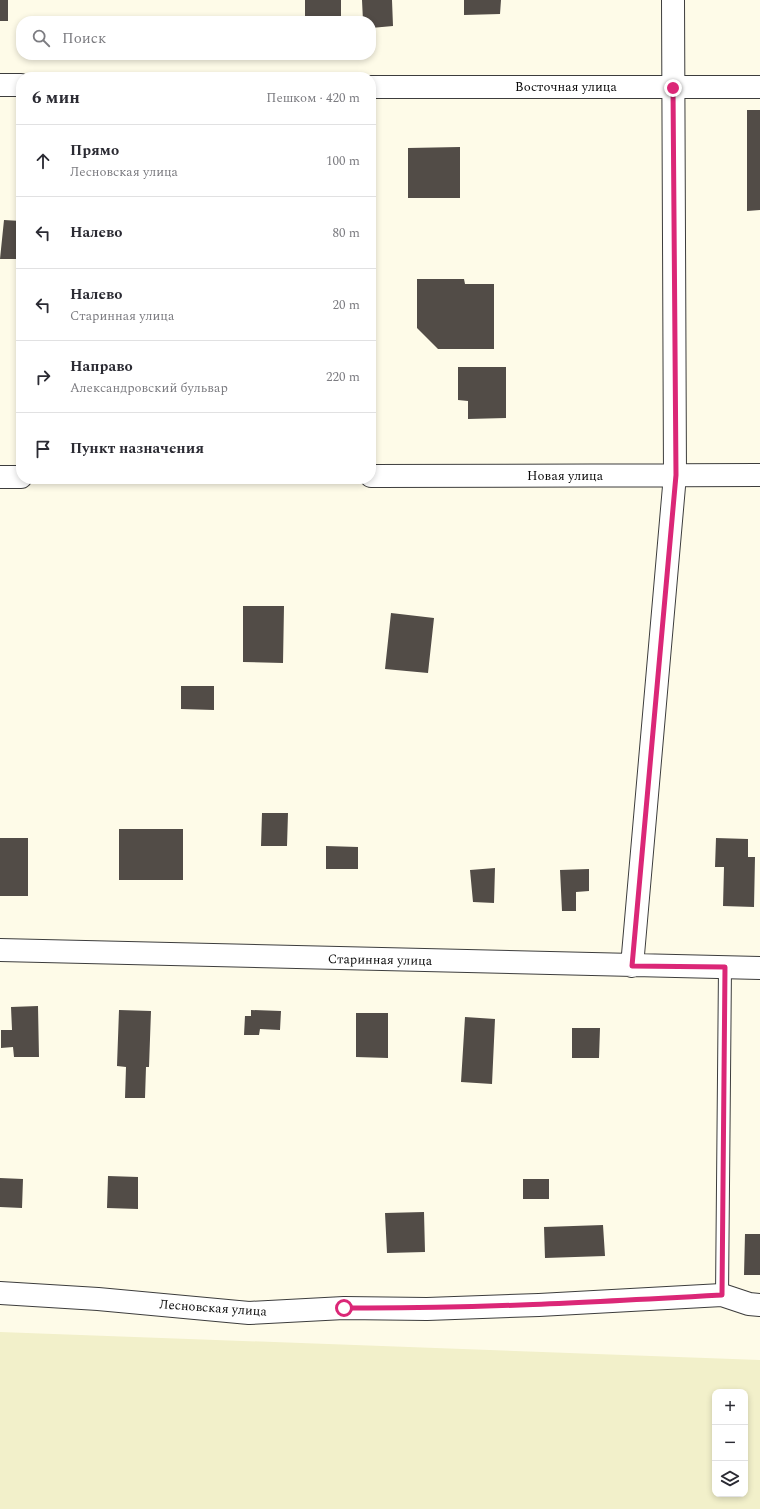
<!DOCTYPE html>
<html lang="ru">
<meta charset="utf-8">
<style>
:root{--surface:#fff;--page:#f2f2f3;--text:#2b2b33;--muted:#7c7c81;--line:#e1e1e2}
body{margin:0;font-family:Spectral,serif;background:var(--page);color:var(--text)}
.controls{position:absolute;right:12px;bottom:12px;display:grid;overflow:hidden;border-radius:8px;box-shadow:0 2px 6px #0003}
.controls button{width:36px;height:36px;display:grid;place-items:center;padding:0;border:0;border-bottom:1px solid var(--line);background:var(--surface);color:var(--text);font:20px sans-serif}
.stop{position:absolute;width:12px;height:12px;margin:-9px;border:3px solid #db2777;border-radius:50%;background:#fff}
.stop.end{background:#db2777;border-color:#fff;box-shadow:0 1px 4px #0008}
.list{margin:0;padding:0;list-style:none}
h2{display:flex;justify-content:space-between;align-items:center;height:52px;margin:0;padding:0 16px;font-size:17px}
h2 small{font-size:13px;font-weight:400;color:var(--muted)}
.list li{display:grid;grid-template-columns:26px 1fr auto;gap:12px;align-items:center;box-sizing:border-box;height:72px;padding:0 16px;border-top:1px solid var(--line)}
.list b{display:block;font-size:15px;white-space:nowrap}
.list p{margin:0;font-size:13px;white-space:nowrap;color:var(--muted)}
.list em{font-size:13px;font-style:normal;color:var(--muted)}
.icon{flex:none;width:22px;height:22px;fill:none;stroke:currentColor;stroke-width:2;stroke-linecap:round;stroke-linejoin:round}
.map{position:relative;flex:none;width:760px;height:1509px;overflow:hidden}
.search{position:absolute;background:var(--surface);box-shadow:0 2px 6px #0003;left:16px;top:16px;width:360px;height:44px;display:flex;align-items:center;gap:10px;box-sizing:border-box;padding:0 14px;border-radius:16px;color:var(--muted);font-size:15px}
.panel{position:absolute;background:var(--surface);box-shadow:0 2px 6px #0003;left:16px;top:72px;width:360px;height:412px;border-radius:16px}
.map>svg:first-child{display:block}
</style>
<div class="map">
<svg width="760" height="1509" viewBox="0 0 760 1509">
<rect width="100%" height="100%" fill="#fefbe8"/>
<path fill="#f2f0ca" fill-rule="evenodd" d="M0,1332L760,1360V1509H0ZM715,1392H745V1494H715Z"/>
<path fill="#524c47" d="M0,0H8V21H0Z
M305,0H341V20H305Z
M362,0H392L393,26L371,28V21H363Z
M464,0H501L500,14L464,15Z
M747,110H760V210L747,211Z
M460,147V198H408V148Z
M4,220L21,221V259H0Z
M417,279H464L465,284H494V349H438L417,328Z
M458,367H506V418L468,419V401L458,400Z
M243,606H284L283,663L243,662Z
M391,613L434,618L428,673L385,669Z
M181,686H214V710L181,709Z
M262,813H288L287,846H261Z
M119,829H183V880H119Z
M0,838H28V896H0Z
M716,838L748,839V857H755L754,907L723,906L724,867H715Z
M326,846L358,847V869H326Z
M495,868L494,903L473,902L470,870Z
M589,869V891L576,892V911H562L560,870Z
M38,1006L39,1057H14L13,1047L1,1048V1030H12L11,1007Z
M119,1010L151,1011L149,1067H146L145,1098H125L126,1067L117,1066Z
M251,1010L281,1011L280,1030L260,1029L259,1035H244L245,1016H251Z
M356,1013H388V1058L356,1057Z
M465,1017L495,1019L492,1084L461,1082Z
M572,1028H600L599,1058H572Z
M108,1176L138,1177V1209L107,1208Z
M0,1178L23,1179L22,1208L0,1207Z
M523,1179H549V1199H523Z
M424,1212L425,1252L387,1253L385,1213Z
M603,1225L605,1256L545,1258L544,1227Z
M745,1234H760V1275H744Z"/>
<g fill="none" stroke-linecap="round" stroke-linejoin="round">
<defs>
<path id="service" d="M722,1295L725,967"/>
<path id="minor" d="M0,85H21
M371,87H760
M371,476L760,475
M0,477H21
M0,950L760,968
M632,966L675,475L673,0
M0,1293L98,1299L249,1313L344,1308L427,1309L539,1305L722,1295L749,1304L760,1305"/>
</defs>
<use href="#service" stroke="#3d3d3d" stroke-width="14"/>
<use href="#minor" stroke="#3d3d3d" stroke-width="24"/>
<use href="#service" stroke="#fff" stroke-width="12"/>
<use href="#minor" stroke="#fff" stroke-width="22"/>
</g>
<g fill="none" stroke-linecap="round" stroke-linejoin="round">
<path stroke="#db2777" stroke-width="5" d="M344,1308C470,1309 596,1302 722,1295L725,967L632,966L676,475L673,88"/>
</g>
<g text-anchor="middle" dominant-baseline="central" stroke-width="4" stroke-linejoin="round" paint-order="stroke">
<g font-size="13" fill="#0a0a0a" stroke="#fff">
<text x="566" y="87">Восточная улица</text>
<text x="565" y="476">Новая улица</text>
<text transform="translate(380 960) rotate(1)">Старинная улица</text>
<text transform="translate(213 1308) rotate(4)">Лесновская улица</text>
</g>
</g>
</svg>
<div class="controls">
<button>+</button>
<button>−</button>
<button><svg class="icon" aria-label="layers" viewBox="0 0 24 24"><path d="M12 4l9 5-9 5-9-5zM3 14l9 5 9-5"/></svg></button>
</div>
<div class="stop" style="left:344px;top:1308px"></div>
<div class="stop end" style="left:673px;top:88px"></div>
<div class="search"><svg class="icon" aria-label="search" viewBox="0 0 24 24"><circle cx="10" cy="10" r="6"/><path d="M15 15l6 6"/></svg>Поиск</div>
<section class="panel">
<h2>6 мин<small>Пешком · 420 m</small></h2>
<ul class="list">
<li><svg class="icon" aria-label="ahead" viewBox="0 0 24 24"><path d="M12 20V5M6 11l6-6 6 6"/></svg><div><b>Прямо</b><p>Лесновская улица</p></div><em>100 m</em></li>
<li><svg class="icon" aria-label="left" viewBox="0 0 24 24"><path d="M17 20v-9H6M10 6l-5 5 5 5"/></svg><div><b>Налево</b></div><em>80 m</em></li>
<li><svg class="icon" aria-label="left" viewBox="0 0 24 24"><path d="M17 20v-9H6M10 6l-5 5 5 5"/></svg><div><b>Налево</b><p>Старинная улица</p></div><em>20 m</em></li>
<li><svg class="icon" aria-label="right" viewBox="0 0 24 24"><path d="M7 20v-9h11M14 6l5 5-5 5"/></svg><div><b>Направо</b><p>Александровский бульвар</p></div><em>220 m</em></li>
<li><svg class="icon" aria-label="arrive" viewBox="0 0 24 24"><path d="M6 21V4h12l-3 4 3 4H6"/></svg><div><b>Пункт назначения</b></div></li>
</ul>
</section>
</div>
